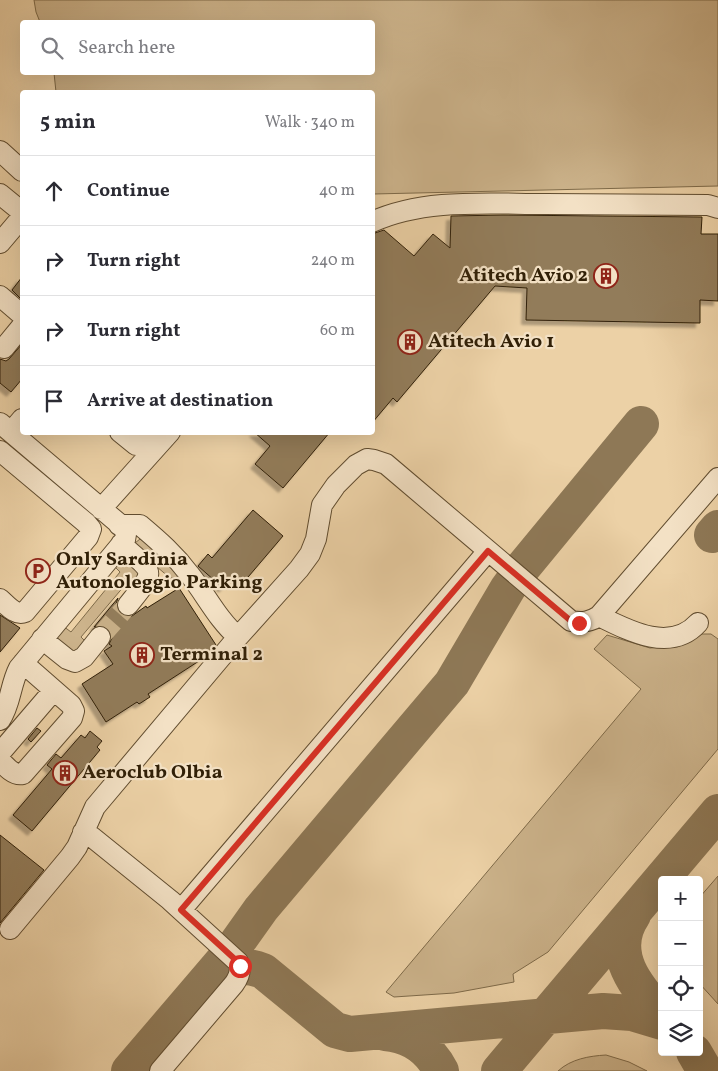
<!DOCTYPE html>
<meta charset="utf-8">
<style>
:root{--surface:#fff;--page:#f7f7f7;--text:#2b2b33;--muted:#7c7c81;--line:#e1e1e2}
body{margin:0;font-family:Vollkorn,serif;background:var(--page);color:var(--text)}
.controls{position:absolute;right:15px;bottom:15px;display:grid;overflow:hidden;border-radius:5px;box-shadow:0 5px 20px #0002}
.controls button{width:45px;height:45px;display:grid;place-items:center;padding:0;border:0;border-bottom:1px solid var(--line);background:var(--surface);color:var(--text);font:25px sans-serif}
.stop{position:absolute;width:15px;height:15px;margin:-11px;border:4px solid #d93025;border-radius:50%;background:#fff}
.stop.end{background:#d93025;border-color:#fff;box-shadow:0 1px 5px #0008}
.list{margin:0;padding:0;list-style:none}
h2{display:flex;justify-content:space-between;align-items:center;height:65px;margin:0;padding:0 20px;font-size:21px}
h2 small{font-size:16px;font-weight:400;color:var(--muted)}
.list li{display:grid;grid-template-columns:32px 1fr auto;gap:15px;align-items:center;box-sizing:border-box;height:70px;padding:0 20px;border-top:1px solid var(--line)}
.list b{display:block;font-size:19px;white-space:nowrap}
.list em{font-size:16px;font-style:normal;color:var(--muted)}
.icon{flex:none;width:28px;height:28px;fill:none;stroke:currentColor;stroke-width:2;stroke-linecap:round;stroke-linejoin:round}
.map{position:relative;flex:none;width:718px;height:1071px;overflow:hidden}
.search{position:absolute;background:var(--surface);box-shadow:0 5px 20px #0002;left:20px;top:20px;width:355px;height:55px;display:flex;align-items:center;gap:12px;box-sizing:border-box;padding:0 18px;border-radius:5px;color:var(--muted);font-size:19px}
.panel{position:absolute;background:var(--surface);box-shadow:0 5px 20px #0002;left:20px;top:90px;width:355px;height:345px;border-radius:5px}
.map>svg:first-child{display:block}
</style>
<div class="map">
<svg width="718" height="1071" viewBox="0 0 718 1071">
<defs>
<filter id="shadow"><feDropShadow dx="-4.5" dy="4.5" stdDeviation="1" flood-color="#0004"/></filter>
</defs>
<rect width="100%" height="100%" fill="#ecd1a6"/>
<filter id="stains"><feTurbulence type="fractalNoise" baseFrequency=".004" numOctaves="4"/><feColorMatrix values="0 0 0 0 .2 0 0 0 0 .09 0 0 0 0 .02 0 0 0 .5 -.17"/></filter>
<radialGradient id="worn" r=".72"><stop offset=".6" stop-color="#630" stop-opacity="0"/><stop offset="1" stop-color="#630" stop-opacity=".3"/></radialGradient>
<path fill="#ccb38b" stroke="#7e6a49" d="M34,0H718V186L373,194L372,92H56L54,73L372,72V22H40L36,12Z
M140,539L144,541L177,570L178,575L176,578H170L136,549L135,543Z
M121,557L140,570L133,590L125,585L81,637L88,644L76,655L56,643V635L63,626L71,632L120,572L113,565Z
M697,634H711L718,639V749L548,952L513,974L514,982L454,993L394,997L386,992L641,689L594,649L607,635L650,648L670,646Z
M718,876V1004L699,983V898Z
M606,1055L629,1062L647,1071H558C571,1059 589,1056 606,1055Z"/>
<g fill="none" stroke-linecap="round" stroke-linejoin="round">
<path stroke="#8e7856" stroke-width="36" d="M712,535L718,528
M633,915C607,953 637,988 662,1015
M205,982C222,966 242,963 263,971L335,1030L350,1034L603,1011L632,1013L662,1022
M385,1033C410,1035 430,1049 441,1071
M694,1052L705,1071
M129,1071L229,954L261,909L452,683L508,588L524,566L641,424
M499,1071L718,812"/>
</g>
<path fill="#927c5a" stroke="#312007" filter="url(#shadow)" d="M503,215L702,217L701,234H718V301L700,300V323L526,320L527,288L495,286L397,402L393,398L372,423V234L384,230L414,256L433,234L450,248L451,216Z
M22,277V300L12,290Z
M22,344V379L11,392L0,383V359L6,361L9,359Z
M254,432H330L283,488L255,464L270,446Z
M253,510L283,536L243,583L234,576L223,588L198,566L208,554L212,558Z
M179,588L216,645L211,651L198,660L199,661L148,694L150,697L139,704L137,702L106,722L82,684L113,664L104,651L112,646L109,644L112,638L111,632L108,628L102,625L94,627L118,598L116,604L117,609L120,614L126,617L132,616L146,606L147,608Z
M0,615L20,628L0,652Z
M37,728L41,731L31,742L28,739Z
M90,731L102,741L97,747L100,750L32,831L13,815L52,769L47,765L56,754L61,758L81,735L85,738Z
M0,835L44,870L0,923Z"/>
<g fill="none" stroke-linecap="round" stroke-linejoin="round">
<path stroke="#c7ae86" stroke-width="20" stroke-dasharray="20 10" stroke-linecap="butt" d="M100,637L128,605"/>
<defs>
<path id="minor" d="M0,151L22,171
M0,194L22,212
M372,222C424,198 489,204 545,204C599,204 654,205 708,205L718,208
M0,243L22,217
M0,296L22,315
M4,348L22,326
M0,423L123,527L126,534L125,540L19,668C10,685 11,704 0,720
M11,432L22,419
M120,432L136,445L147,432
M0,451L86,523L91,529L88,537L25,612C15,616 7,605 0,599
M101,509L170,432
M119,525H140C159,541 175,555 190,575C206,595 218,620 238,637
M121,544C155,574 157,569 128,605
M599,616C629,631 671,653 698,623
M42,639L67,659L75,662L84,657L100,637
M0,753L54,690
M0,760C6,767 14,776 23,774L72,718L74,711L71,705L23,663
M83,832L92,837L170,900L238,962C242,970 239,977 234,984L160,1071
M181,910L488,551
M10,929L70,857L77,847L95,807L238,637L299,569L310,554L316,539L322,505L336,485L356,465L367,459L374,460L386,464L571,621C582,623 590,622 599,616L718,478"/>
</defs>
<use href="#minor" stroke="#604c2f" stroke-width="22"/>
<use href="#minor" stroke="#f3e1c5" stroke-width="20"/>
</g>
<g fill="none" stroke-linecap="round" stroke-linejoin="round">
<path stroke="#d93025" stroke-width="6" d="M240,966L238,962L181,910L488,551L571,621L579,623"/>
</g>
<defs>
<symbol id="building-ring" viewBox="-11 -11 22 22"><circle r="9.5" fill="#f3e1c5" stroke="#8f2418" stroke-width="1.5"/><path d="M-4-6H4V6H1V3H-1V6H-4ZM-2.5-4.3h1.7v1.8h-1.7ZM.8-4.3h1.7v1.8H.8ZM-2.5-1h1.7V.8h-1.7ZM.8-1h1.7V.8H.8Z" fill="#8f2418"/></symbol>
<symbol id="parking-ring" viewBox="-11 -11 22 22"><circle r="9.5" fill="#f3e1c5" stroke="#8f2418" stroke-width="1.5"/><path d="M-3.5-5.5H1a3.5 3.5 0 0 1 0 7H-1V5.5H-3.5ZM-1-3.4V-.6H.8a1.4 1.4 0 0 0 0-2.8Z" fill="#8f2418"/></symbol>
</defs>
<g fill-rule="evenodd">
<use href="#building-ring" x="592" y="262" width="28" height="28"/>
<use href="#building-ring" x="396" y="328" width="28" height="28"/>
<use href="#parking-ring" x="24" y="557" width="28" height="28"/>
<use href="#building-ring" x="128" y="641" width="28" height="28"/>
<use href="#building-ring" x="51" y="759" width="28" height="28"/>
</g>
<g text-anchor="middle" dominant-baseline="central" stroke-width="4.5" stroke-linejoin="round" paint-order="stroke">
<g font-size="20" font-weight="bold" fill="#312007" stroke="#f3e1c5" text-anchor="start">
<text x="588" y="276" text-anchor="end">Atitech Avio 2</text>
<text x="428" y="342">Atitech Avio 1</text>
<text x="56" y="560">Only Sardinia<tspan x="56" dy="23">Autonoleggio Parking</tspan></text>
<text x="160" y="655">Terminal 2</text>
<text x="82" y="773">Aeroclub Olbia</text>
</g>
</g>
<rect width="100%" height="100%" filter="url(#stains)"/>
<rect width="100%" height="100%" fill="url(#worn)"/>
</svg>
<div class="controls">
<button>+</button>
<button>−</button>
<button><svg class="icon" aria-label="locate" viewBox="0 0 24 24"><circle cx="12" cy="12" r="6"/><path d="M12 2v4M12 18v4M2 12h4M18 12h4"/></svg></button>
<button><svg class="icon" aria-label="layers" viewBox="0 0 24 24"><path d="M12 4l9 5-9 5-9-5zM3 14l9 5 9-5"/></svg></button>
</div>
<div class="stop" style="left:240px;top:966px"></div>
<div class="stop end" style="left:579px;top:623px"></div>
<div class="search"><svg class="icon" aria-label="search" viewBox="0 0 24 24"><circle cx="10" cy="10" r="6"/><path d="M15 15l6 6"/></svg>Search here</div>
<section class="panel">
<h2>5 min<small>Walk · 340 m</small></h2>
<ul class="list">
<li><svg class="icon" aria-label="ahead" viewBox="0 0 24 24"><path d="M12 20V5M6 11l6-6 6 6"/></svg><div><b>Continue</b></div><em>40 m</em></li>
<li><svg class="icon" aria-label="right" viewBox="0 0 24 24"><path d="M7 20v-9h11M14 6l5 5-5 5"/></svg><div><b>Turn right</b></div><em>240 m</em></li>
<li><svg class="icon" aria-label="right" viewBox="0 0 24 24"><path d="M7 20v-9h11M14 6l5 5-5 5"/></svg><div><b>Turn right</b></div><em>60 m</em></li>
<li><svg class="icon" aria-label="arrive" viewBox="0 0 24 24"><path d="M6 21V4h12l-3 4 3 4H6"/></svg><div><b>Arrive at destination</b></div></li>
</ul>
</section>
</div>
